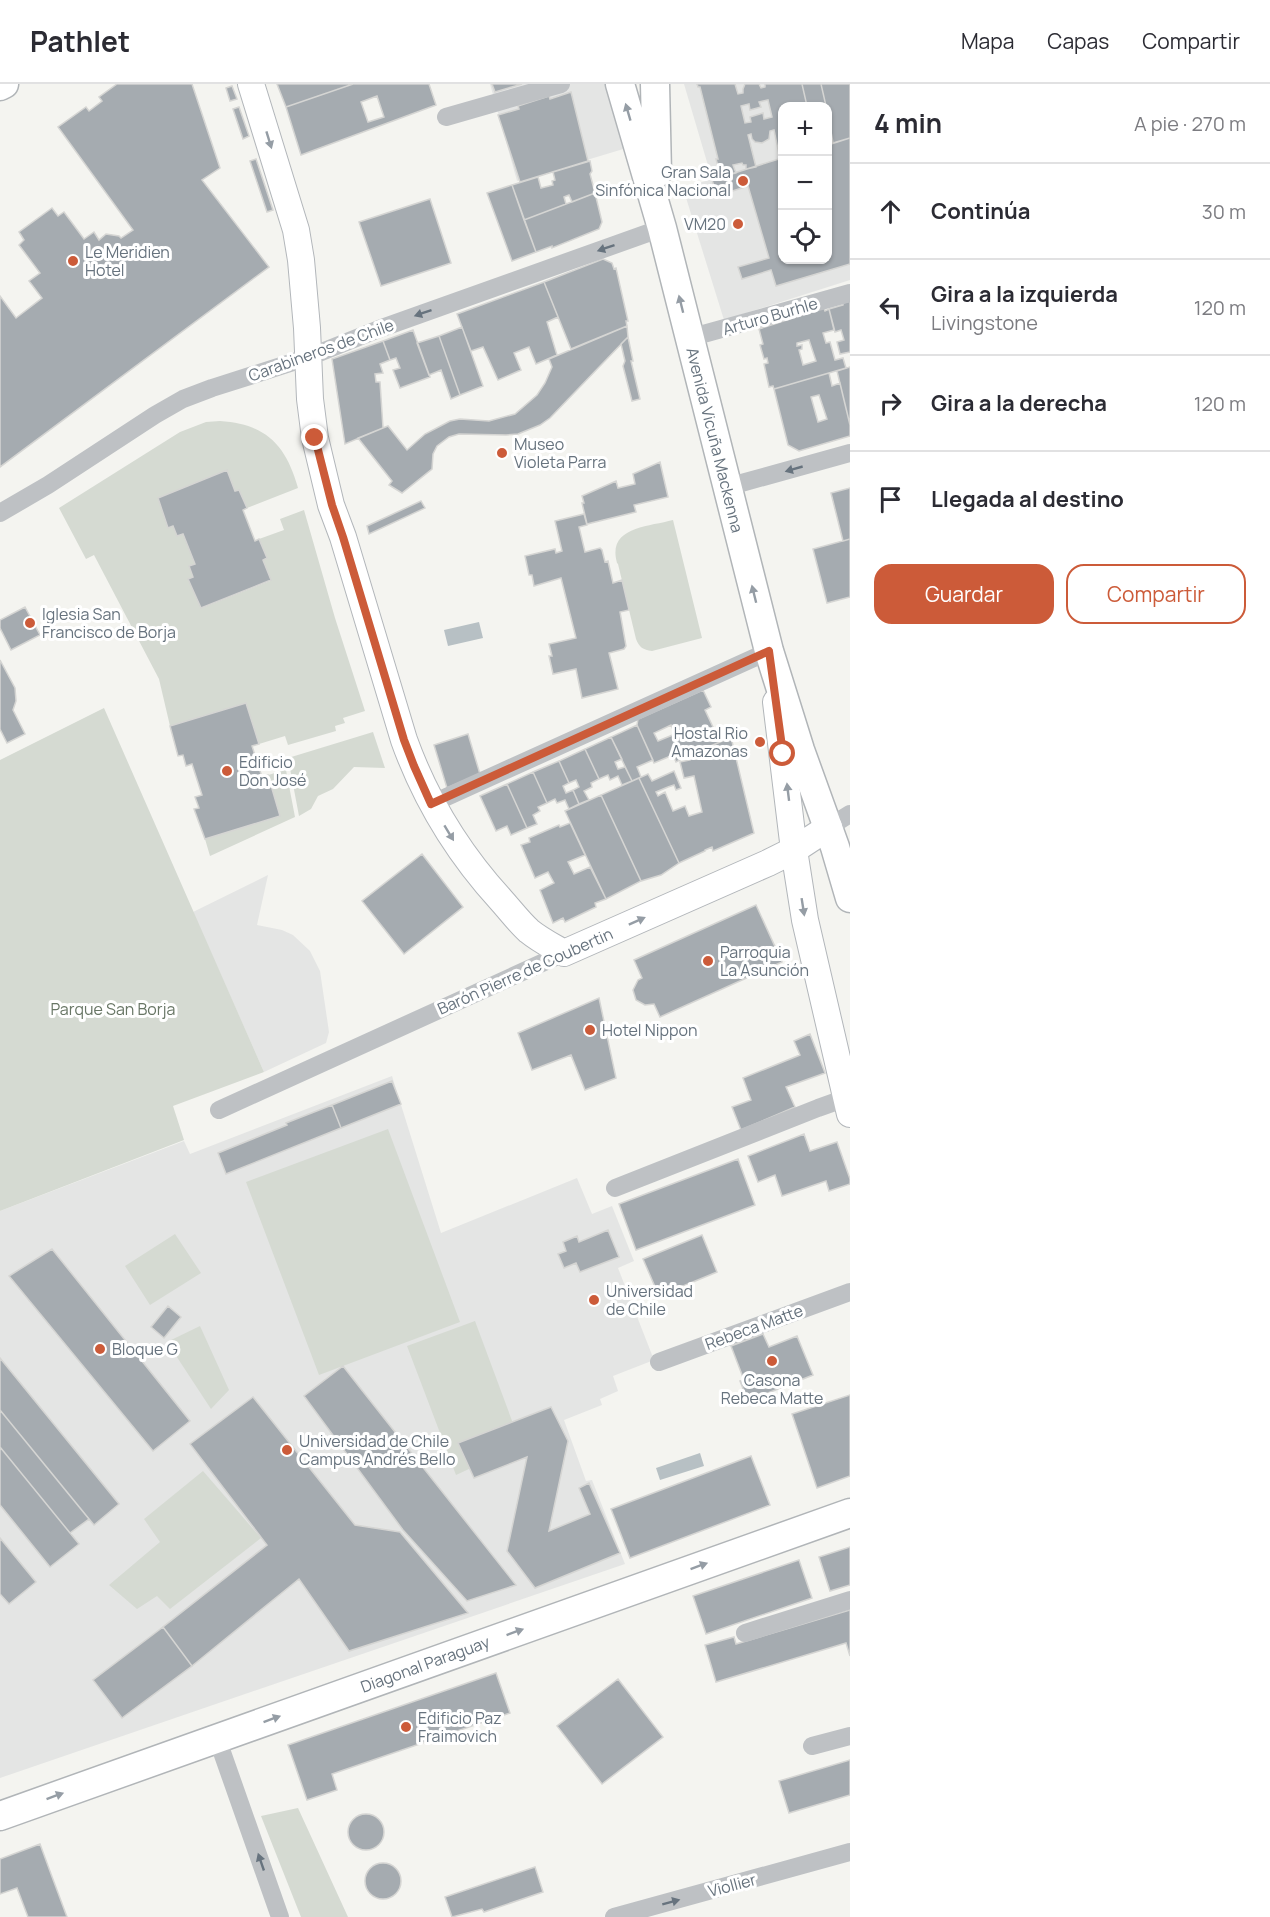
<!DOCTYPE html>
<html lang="es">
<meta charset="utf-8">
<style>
:root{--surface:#fff;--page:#f7f7f7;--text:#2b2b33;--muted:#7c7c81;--line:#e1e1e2;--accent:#cc5b39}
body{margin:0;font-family:Manrope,sans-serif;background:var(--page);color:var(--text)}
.controls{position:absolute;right:18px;top:18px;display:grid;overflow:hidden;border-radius:12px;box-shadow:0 2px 4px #0004}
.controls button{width:54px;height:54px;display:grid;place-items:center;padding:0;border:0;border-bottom:2px solid var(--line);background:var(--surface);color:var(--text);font:30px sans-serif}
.stop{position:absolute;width:18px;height:18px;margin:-14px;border:4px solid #cc5b39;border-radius:50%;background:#fff}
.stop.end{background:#cc5b39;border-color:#fff;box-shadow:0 2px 6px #0008}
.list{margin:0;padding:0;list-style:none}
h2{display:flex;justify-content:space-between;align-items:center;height:78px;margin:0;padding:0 24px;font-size:26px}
h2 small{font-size:20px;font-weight:400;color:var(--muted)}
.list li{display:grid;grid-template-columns:39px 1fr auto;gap:18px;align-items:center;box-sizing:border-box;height:96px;padding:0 24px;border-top:2px solid var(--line)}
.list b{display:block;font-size:22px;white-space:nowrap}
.list p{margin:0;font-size:20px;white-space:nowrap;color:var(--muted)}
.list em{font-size:20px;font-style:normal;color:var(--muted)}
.actions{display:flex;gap:12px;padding:18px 24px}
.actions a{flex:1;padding:14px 0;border:2px solid var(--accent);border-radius:18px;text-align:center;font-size:21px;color:var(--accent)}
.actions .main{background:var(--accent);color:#fff}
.icon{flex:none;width:33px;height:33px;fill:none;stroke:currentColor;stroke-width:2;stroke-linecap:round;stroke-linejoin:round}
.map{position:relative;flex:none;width:850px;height:1833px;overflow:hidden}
header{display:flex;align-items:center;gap:36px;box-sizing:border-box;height:84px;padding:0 30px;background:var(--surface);border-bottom:2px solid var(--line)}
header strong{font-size:28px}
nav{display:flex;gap:33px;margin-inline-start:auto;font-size:21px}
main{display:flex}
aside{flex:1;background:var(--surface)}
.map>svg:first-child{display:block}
</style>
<header>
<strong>Pathlet</strong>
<nav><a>Mapa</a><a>Capas</a><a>Compartir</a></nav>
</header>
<main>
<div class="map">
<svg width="850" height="1833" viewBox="0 0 850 1833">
<rect width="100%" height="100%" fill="#f4f4f0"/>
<path fill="#e4e5e4" d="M490,0H612L630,63L517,97Z
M684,0H821L826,22H782V176H828V31L833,59L850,54V196L724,236L683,104L712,95Z
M268,791L257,841L282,846L293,851L310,867L320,887L329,948L326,959L264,988L193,828Z
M392,992L441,1149L577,1094L592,1130L612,1122L634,1177L618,1184L654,1276L613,1292L618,1307L600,1315L602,1321L564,1336L586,1397L592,1396L625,1480L0,1694V1127L184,1057L190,1070Z"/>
<path fill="#d5dad2" d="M220,337C266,340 286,361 298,404L247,424L239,406L235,407L227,387L158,414L168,444L173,442L177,452L183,450L195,480L189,482L193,493L188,495L202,524L270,497L263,476L259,455L284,446L280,435L304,426L335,534L365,627L343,634L345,639L335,642L336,647L288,661L285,652L259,660L246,619L170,642L159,595L94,471L86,475L59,424L180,348L206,338Z
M673,436L702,554L652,567C643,566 639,563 636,555L618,480L617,479C607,443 647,443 673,436Z
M104,624L264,988L173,1022L184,1056L0,1127V676Z
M373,648L385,684L354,683L333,705L318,712L311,725L299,732L288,674Z
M286,686L295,733L210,772L205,755L280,732L268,691Z
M388,1045L460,1238L319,1291L246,1098Z
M175,1150L201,1189L150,1221L125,1182Z
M475,1237L521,1361L456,1391L407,1262Z
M200,1242L229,1306L211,1325L167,1258Z
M203,1387L261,1454L170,1525L157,1512L137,1525L109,1501L160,1458L144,1435Z
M298,1724L348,1833H301L261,1732Z"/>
<path fill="#b7c0c4" d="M479,538L483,554L448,562L444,546Z
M700,1369L704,1382L660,1396L656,1384Z"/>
<path fill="#a5abb0" stroke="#d5d5d3" stroke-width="1.5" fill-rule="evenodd" d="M117,0H192L220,84L202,96L269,183L0,383V212L16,234L42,214L29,197L40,189L19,161L24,156L19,148L52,124L58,132L64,128L84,155L94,148L99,156L106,150L119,152L121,154L133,146L58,43L86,23L89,27L102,17L99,13Z
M277,0H353L286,23Z
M353,0H429L436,21L301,71L286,23ZM377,12L384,33L368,38L361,18Z
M492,0H522L495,8Z
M697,0H735L738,10L743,9V5L745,0H759L761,4L765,3V0H802L807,22H782V74L780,75L774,46L770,47L769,55L762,59L755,58L752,55L751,50L748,51L756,83L746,85V81H743L742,79L733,81L736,89L723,92L721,86H719L716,75H718L700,3H698ZM768,16L772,33L764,35L763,29L750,33L751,38L745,39L741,22L749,20L750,26L761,23L759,18Z
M802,0H821L826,22H807Z
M821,0H850V54L833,59L828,31V22H826Z
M232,2L237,15L230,17L226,4Z
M571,8L588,77L520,98L498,31L519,25L518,22L549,12L550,15Z
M239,23L249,52L243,55L233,25Z
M850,54V180L776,202L771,186L742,195L738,183L769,174L748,102L717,112L712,96L782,74V176H828V61Z
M256,75L273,126L267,128L250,77Z
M590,77L592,87L590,90L595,109L572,118L569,111L564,113L566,120L524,136L512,101L538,93L541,104L553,101L552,97L555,96L553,88Z
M512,101L536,168L512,177L487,109Z
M595,109L602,138L599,145L552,164V162L536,168L524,136Z
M430,115L451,179L381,202L359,138Z
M603,175L612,179L614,185L616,184L628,237H626L627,242L571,265L544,198Z
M544,198L558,233L547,238L557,271L536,280L529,263L514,269L521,286L498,296L483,263L471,267L457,230Z
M850,217V268L840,270L837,258L844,256L841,246L835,248L829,225L843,221V219Z
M824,224L825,227L829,225L834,246L823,249L826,259L830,258L835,276L843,274L846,284L774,305L773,302L769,303L764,280L768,279L767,274L764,275L760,261L763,260L759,245ZM809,256L816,277L803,281L799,266L802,265V261L797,262V259Z
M627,242L628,253L550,334L540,341L518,350L506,351L459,350L449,353L437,362L433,370L432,385L402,409L389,401L392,397L358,354L388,342L407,366L425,350L450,337L460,335L489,337L515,330L537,311L545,299L552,283L549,275Z
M462,243L483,302L460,311L439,252Z
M413,246L430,293L400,304L393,286L400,284L396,274L390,276L383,257Z
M439,252L460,311L451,315L441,286L429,291L417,259Z
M628,253L633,277H631L640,315L632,317L623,282L625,277L621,260Z
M383,257L390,276L380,280L383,289L375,290L376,298H380L383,344L345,360L332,275Z
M850,283V341L837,287Z
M829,289L832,302L840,299L850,341V352L799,367L788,361L774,305ZM819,311L827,335L818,338L811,313Z
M660,378L668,413L634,421L636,428L587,440L582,419H584L582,412L616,397L618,404L635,400L633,390Z
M227,386L235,407L239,406L247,424L243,426L255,457L259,455L267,474L263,476L271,496L201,524L188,495L193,493L189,482L195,480L183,450L177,452L173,442L168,444L158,414Z
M850,404V455L843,457L831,409Z
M421,417L425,424L369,450L367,442Z
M584,430L587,441L579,443L585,468L600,464L602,466L605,478L608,477L613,499L622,496L629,526L620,528L626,562L624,565L609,569L618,605L582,614L576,585L553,590L549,572H552L549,560L576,554L561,494L534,502L532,491H529L525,472L555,465L556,469L562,467L555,437Z
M850,455V513L827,519L813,465Z
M25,523L40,551L11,566L0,544V536Z
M0,576L15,604L16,617L13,626L25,650L7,659L0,645Z
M703,606L711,623L705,626L720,658L694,669L691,662L681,667L684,674L676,678L673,671L654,679L637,641L638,635ZM671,641L675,650L658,657L654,649Z
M246,619L259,660L252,662L262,693L268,691L280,732L205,755L194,725L199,724L195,713L202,711L192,680L186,682L183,671L178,672L170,642Z
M637,641L653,676L637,683L641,693L632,697L611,653Z
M468,650L480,690L447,704L434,661Z
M611,653L622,675L615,678L618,685L625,683L632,697L622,701L618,692L610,696L608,691L599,695L585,665Z
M731,653L754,749L713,767L712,763L705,766V767L679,779L639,694L648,690L652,697L674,687L681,704L676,706L674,701L668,703L656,708L658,712L665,708L673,727L685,722L689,732L702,728L694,692L684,694L680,678L690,676L689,672Z
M585,665L599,695L591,699L592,703L584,707L589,716L579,720L573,706L579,703L576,696L569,699L559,677Z
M559,677L569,699L563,702L566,709L573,706L579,720L569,725L565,716L557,719L555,715L547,719L533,688Z
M533,688L547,719L538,723L540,727L533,731L537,740L527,744L507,700Z
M639,694L679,779L661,791L641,797L601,711Z
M507,700L527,744L511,751L507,742L496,747L480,712Z
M601,711L641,797L606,815L565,727Z
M570,739L585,771L568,778L574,790L590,783L606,815L595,819L596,823L565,838L563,834L553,839L540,806L554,799L548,788L535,794L521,761L530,758L529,754L559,741L560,743Z
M422,770L463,823L404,870L362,817Z
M756,821L782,878L660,933L654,920L645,921L636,916L633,906L638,896L642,894L634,876Z
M599,914L616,994L585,1006L571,971L532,986L518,949Z
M810,950L825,989L786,1003L795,1023L741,1046L732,1023L751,1016L743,994L800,971L794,957Z
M392,997L401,1020L341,1044L332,1021Z
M332,1021L341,1044L226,1090L218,1069L287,1041L286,1039Z
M804,1050L810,1067L837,1058L850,1095V1100L829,1107L826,1097L782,1112L775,1091L758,1098L748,1072Z
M738,1075L755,1121L636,1166L619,1120Z
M608,1146L619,1173L580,1188L576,1179L564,1184L558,1170L566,1167L563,1158L577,1152L579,1158Z
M702,1151L717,1188L659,1212L643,1175Z
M52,1165L190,1337L153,1367L9,1192Z
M168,1222L181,1233L164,1254L151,1243Z
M763,1250L769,1263L797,1252L813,1291L748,1317L740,1297L744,1296L731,1262Z
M0,1274L119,1420L94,1441L0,1326Z
M343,1282L361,1305L516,1501L467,1517L403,1446L304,1312Z
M850,1311V1392L817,1404L792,1330Z
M253,1313L355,1441L400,1448L468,1529L349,1567L299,1495L192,1582L163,1543L267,1461L190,1360Z
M551,1323L568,1357L549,1447L590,1430L579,1404L589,1399L620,1469L535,1504L507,1467L527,1373L474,1394L458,1359Z
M0,1326L89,1435L70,1449L0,1363Z
M0,1363L79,1460L50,1483L0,1421Z
M751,1372L770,1421L630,1474L611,1425Z
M0,1454L36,1498L9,1520L0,1510Z
M850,1463V1501L830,1507L819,1473Z
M799,1476L812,1514L706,1550L693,1512Z
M850,1526V1572L846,1559L716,1598L705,1561L734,1553L736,1560Z
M163,1543L192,1582L122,1634L93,1596Z
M496,1589L510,1629L332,1690L337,1706L307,1716L288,1661Z
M618,1595L663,1653L602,1700L557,1642Z
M850,1676V1711L789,1729L779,1697Z
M348 1748a18 18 0 1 1 36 0a18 18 0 1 1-36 0Z
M40,1760L51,1790L67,1833H28L17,1804L0,1810V1775Z
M365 1797a18 18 0 1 1 36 0a18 18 0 1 1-36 0Z
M535,1783L543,1808L484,1828L482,1825L452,1833L445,1813Z"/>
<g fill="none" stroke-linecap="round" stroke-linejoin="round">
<defs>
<path id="secondary" d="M251,0L296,146L301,176L307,244L310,315L315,354L331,421L343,453L404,656C426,717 458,769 501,816C510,826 519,838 529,847C540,856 552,862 564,869L768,779L794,766L829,743
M776,618L794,766L805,836L850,1030"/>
<path id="primary" d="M620,0L662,144L769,567L800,666L835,763L850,814
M655,0L657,89
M0,2L4,0
M0,1732L850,1429"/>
</defs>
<use href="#secondary" stroke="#b2b6ba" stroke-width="28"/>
<use href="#primary" stroke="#b1b5b8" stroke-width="31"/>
<path stroke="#bec1c4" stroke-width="18" d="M446,33L561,0
M689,254L850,209
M727,403L850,369
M0,429L48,401L155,331L183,315L212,304L309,273L379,245L662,144
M431,720L769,567
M829,743L850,730
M219,1026L564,869
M615,1104L818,1024L846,1014
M659,1278L850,1208
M745,1549L850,1516
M217,1654L280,1833
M812,1662L850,1652
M614,1833L850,1768"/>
<use href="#secondary" stroke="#fff" stroke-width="26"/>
<use href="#primary" stroke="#fff" stroke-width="28"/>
</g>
<defs><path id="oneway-solid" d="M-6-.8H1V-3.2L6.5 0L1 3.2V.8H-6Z" transform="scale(1.5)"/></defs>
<g fill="#959da5">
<use href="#oneway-solid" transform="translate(628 28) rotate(-106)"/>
<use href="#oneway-solid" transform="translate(269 56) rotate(73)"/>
<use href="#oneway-solid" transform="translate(681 220) rotate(-104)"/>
<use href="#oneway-solid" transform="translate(754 510) rotate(-104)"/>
<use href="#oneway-solid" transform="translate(788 708) rotate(-97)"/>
<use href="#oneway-solid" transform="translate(449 749) rotate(59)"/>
<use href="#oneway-solid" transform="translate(803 823) rotate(81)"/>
<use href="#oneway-solid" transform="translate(637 837) rotate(-24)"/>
<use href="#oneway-solid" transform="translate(699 1482) rotate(-20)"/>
<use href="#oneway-solid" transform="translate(515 1548) rotate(-20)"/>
<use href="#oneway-solid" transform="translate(272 1635) rotate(-20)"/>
<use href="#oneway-solid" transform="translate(55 1712) rotate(-20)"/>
</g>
<g fill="#67737e">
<use href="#oneway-solid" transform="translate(606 164) rotate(161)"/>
<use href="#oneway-solid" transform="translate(423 229) rotate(161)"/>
<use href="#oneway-solid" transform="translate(794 385) rotate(164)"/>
<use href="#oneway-solid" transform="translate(261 1778) rotate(-109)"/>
<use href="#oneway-solid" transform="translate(671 1818) rotate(-15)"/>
</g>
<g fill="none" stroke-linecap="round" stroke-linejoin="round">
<path stroke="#cc5b39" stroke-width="8" d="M315,354L332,421L343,453L404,656L414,682L431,720L769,567L783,670"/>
</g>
<g fill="#cc5b39" stroke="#fff" stroke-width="2">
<circle cx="743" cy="97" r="6"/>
<circle cx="738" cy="140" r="6"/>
<circle cx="73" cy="177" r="6"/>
<circle cx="502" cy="369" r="6"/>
<circle cx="30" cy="539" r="6"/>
<circle cx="760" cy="658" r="6"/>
<circle cx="227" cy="687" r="6"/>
<circle cx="708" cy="877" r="6"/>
<circle cx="590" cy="946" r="6"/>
<circle cx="594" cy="1216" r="6"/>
<circle cx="100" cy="1265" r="6"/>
<circle cx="772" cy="1277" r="6"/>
<circle cx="287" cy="1366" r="6"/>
<circle cx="406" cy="1643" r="6"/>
</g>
<g text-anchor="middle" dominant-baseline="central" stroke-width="6" stroke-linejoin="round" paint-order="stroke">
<g font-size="16" fill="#67737e" stroke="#fff" text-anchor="start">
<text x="731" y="88" text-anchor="end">Gran Sala<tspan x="731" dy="18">Sinfónica Nacional</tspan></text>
<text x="726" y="140" text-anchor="end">VM20</text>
<text x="85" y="168">Le Meridien<tspan x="85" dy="18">Hotel</tspan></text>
<text x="514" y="360">Museo<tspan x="514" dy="18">Violeta Parra</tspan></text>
<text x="42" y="530">Iglesia San<tspan x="42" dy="18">Francisco de Borja</tspan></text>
<text x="748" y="649" text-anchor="end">Hostal Rio<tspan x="748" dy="18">Amazonas</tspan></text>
<text x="239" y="678">Edificio<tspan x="239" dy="18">Don José</tspan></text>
<text x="720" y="868">Parroquia<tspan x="720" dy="18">La Asunción</tspan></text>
<text x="602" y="946">Hotel Nippon</text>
<text x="606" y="1207">Universidad<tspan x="606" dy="18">de Chile</tspan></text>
<text x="112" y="1265">Bloque G</text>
<text x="772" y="1296" text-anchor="middle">Casona<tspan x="772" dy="18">Rebeca Matte</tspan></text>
<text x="299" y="1357">Universidad de Chile<tspan x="299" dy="18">Campus Andrés Bello</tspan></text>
<text x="418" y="1634">Edificio Paz<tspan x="418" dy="18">Fraimovich</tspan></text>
</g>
<g font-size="16" fill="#67737e" stroke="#fff">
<text transform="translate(770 232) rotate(-16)">Arturo Burhle</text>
<text transform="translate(321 266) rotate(-20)">Carabineros de Chile</text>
<text transform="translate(715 356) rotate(76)">Avenida Vicuña Mackenna</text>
<text transform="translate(525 887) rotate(-24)">Barón Pierre de Coubertin</text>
<text transform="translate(754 1243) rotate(-20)">Rebeca Matte</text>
<text transform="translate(425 1580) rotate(-20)">Diagonal Paraguay</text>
<text transform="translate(732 1801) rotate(-15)">Viollier</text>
</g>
<g font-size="16" fill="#687665" stroke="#fff">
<text x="113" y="925">Parque San Borja</text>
</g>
</g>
</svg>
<div class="controls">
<button>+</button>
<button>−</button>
<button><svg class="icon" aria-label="locate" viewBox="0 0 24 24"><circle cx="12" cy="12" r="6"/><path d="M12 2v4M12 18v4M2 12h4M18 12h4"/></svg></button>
</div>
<div class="stop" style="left:783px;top:670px"></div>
<div class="stop end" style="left:315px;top:354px"></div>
</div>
<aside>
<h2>4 min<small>A pie · 270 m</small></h2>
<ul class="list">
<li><svg class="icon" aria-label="ahead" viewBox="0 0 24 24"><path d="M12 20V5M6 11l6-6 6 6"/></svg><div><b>Continúa</b></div><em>30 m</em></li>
<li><svg class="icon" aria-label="left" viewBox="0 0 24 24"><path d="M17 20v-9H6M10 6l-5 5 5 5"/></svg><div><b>Gira a la izquierda</b><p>Livingstone</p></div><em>120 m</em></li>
<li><svg class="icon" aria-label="right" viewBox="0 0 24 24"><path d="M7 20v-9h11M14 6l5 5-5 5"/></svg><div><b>Gira a la derecha</b></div><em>120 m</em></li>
<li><svg class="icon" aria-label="arrive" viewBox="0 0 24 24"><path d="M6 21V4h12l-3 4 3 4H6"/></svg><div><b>Llegada al destino</b></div></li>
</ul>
<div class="actions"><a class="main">Guardar</a><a>Compartir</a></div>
</aside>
</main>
